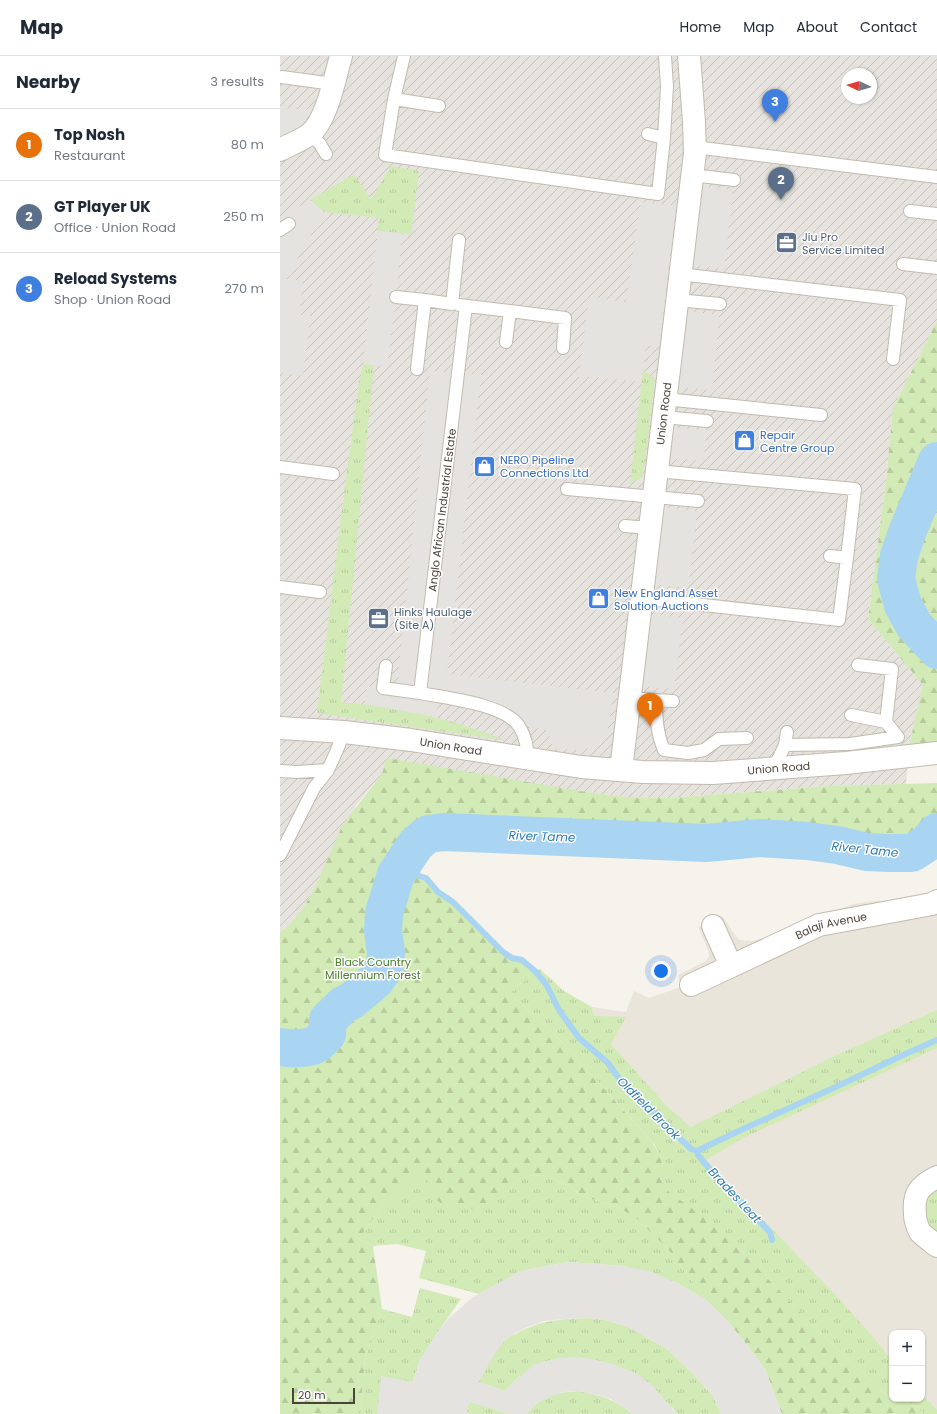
<!DOCTYPE html>
<meta charset="utf-8">
<style>
:root{--surface:#fff;--page:#f2f2f3;--text:#1f2937;--muted:#747a83;--line:#e0e1e3;--accent:#fc3f1d}
body{margin:0;font-family:Poppins,sans-serif;background:var(--page);color:var(--text)}
.controls{position:absolute;right:12px;bottom:12px;display:grid;overflow:hidden;border-radius:8px;box-shadow:0 1px 3px #0004}
.controls button{width:36px;height:36px;display:grid;place-items:center;padding:0;border:0;border-bottom:1px solid var(--line);background:var(--surface);color:var(--text);font:20px sans-serif}
.compass{position:absolute;left:561px;top:12px;width:36px;height:36px;border-radius:50%;background:var(--surface);box-shadow:0 1px 3px #0004;rotate:274deg}
.scale{position:absolute;left:12px;bottom:10px;width:63px;box-sizing:border-box;padding-left:4px;border:2px solid #4b4439;border-top:0;font-size:11px;line-height:14px;white-space:nowrap;color:#4b4439;-webkit-text-stroke:3px #fff;paint-order:stroke}
.you{position:absolute;left:381px;top:915px;width:14px;height:14px;margin:-10px;border:3px solid #fff;border-radius:50%;background:#1a73e8;box-shadow:0 0 0 6px #1a73e833}
.badge{display:grid;place-items:center;width:26px;height:26px;border-radius:50%;background:var(--accent);color:#fff;font-size:13px;font-weight:700}
.pin{position:absolute;translate:-50% -33px;filter:drop-shadow(0 1px 2px #0008)}
.pin::after{content:'';position:absolute;top:21px;width:14px;height:12px;background:inherit;clip-path:polygon(0 0,100% 0,50% 100%)}
.list{margin:0;padding:0;list-style:none}
h2{display:flex;justify-content:space-between;align-items:center;height:52px;margin:0;padding:0 16px;font-size:17px}
h2 small{font-size:13px;font-weight:400;color:var(--muted)}
.list li{display:grid;grid-template-columns:26px 1fr auto;gap:12px;align-items:center;box-sizing:border-box;height:72px;padding:0 16px;border-top:1px solid var(--line)}
.list b{display:block;font-size:15px;white-space:nowrap}
.list p{margin:0;font-size:13px;white-space:nowrap;color:var(--muted)}
.list em{font-size:13px;font-style:normal;color:var(--muted)}
.map{position:relative;flex:none;width:657px;height:1358px;overflow:hidden}
header{display:flex;align-items:center;gap:24px;box-sizing:border-box;height:56px;padding:0 20px;background:var(--surface);border-bottom:1px solid var(--line)}
header strong{font-size:19px}
nav{display:flex;gap:22px;margin-inline-start:auto;font-size:14px}
main{display:flex}
aside{flex:1;background:var(--surface)}
.map>svg:first-child{display:block}
</style>
<header>
<strong>Map</strong>
<nav><a>Home</a><a>Map</a><a>About</a><a>Contact</a></nav>
</header>
<main>
<aside>
<h2>Nearby<small>3 results</small></h2>
<ul class="list">
<li><span class="badge" style="background:#e8710a">1</span><div><b>Top Nosh</b><p>Restaurant</p></div><em>80 m</em></li>
<li><span class="badge" style="background:#5c6f8a">2</span><div><b>GT Player UK</b><p>Office · Union Road</p></div><em>250 m</em></li>
<li><span class="badge" style="background:#3f7fe0">3</span><div><b>Reload Systems</b><p>Shop · Union Road</p></div><em>270 m</em></li>
</ul>
</aside>
<div class="map">
<svg width="657" height="1358" viewBox="0 0 657 1358">
<defs>
<pattern id="industrial-furrows" width="10" height="10" patternUnits="userSpaceOnUse"><rect width="10" height="10" fill="#e6e2dd"/><path d="M-1 1l2-2M0 10L10 0M9 11l2-2" fill="none" stroke="#c7c3be"/></pattern>
<pattern id="grass-tufts" width="24" height="20" patternUnits="userSpaceOnUse"><rect width="24" height="20" fill="#d2eab5"/><path d="M3 7l-1-3M5 7V3M7 7l1-3M15 17l-1-3M17 17v-4M19 17l1-3" fill="none" stroke="#b6ca9c"/></pattern>
<pattern id="forest-firs" width="22" height="20" patternUnits="userSpaceOnUse"><rect width="22" height="20" fill="#d2eab5"/><path d="M5 1l3.5 6h-7zM16 11l3.5 6h-7z" fill="#b6ca9c"/></pattern>
</defs>
<rect width="100%" height="100%" fill="#f6f3ec"/>
<path fill="#eae5da" d="M657,837V1358L642,1343V1277H612V1323L353,1148L411,1071L388,1051L331,988L314,960L312,951L346,956L354,935L369,942L401,931L398,919L426,905L429,900L428,894L418,871L442,860L459,884L473,885L488,881L519,867L573,848L594,845L629,844Z"/>
<path fill="url(#industrial-furrows)" fill-rule="evenodd" d="M0,0H657V265L613,352L606,424L588,563L643,629L629,690L626,728L548,730L387,742L346,741L306,736L102,718L77,748L49,801L36,829L24,851L8,870L0,876ZM567,18H591V42H567Z"/>
<path fill="url(#grass-tufts)" d="M111,110L139,115L131,178L98,175L99,162L44,156L30,144L74,118L91,144Z
M83,308L94,309L61,646C96,650 132,654 165,664C185,669 204,676 224,684L37,657L65,430L79,327Z
M363,314L375,323L363,420L350,428Z
M260,913L284,935L312,951L314,960L346,961L331,988L388,1051L411,1071L559,998L657,954V992L463,1082L426,1104L562,1246L599,1288L612,1305V1343H642V1338L657,1354V1358H645L626,1344L620,1352L535,1272L437,1170L390,1137L380,1123L382,1103L374,1088L281,985L230,937L255,915Z
M144,1112L227,1136L237,1124L252,1119L265,1120L288,1129L302,1140L339,1152L355,1161L388,1193L426,1244L397,1227L344,1210L288,1206L241,1215L199,1238L139,1222L146,1195L117,1188L93,1190L79,1183L104,1146Z
M657,1129V1184L642,1165L645,1138Z
M140,1232L181,1243L153,1283L140,1304L133,1326L98,1358H80L85,1303L102,1253L132,1261Z
M308,1262L325,1264L346,1270L386,1292L414,1319L433,1340L441,1358H397L393,1352L240,1320L225,1335L198,1326C206,1313 214,1295 225,1284C228,1281 232,1279 236,1278C259,1264 282,1263 308,1262Z
M298,1335C318,1339 337,1343 352,1358H246C263,1340 273,1337 298,1335Z
M190,1345L229,1358H191L186,1356Z"/>
<path fill="url(#forest-firs)" d="M657,265V687L629,690L643,629L588,563L606,424L613,352Z
M107,702L306,736L346,741L387,742L548,730L657,727V776L647,787L632,797H609L587,796L557,789L527,785L480,782L426,787L164,776L148,778L136,788L117,817L133,818L146,822L158,836L173,846L223,896L232,902L242,904L255,915L230,937L281,985L372,1086L382,1103L380,1123L390,1137L437,1170L535,1272L619,1351L626,1344L645,1358H502L485,1313L467,1289L445,1262L426,1244L388,1193L355,1161L339,1152L302,1140L288,1129L265,1120L252,1119L237,1124L227,1136L204,1151L181,1154L164,1150L153,1141L144,1113L104,1146L79,1183L93,1190L102,1253L85,1303L80,1358H0V876L8,870L24,851L36,829L63,768L102,718Z"/>
<path fill="#e5e3e0" d="M0,52L30,54L23,72L0,85Z
M411,129L453,134L444,213L411,209Z
M30,144L44,156L6,223L23,225L19,259L30,260L23,320L0,317V176L12,155Z
M361,146L396,150L379,291L366,289L361,326L313,321H299L309,241L346,246Z
M98,175L122,177L116,241L107,310L83,308Z
M396,254L439,259L432,334L387,330Z
M150,315L201,319L167,618L333,637L327,680L317,690L302,694L274,693L267,674L239,669L226,658L160,641L155,661L85,648L87,630L118,634L119,611Z
M382,371L426,374L424,405L389,402Z
M372,450L417,455L408,532L363,527Z
M359,557L403,562L394,633L351,629Z
M288,1206L344,1210L372,1216L397,1227L426,1244L445,1262L467,1289L485,1313L502,1358H441L433,1340L414,1319L386,1292L346,1270L325,1264L308,1262L283,1263L264,1265L245,1272L225,1283L212,1302L199,1326L225,1335L240,1320L255,1308L278,1302L303,1301L330,1307L356,1317L373,1330L397,1358H352L348,1354L331,1343L321,1340L298,1335L283,1336L269,1341L257,1347L246,1358H229L190,1346L186,1355L191,1358H97L101,1320L133,1326L141,1302L153,1283L167,1264L193,1241L241,1215Z"/>
<g fill="none" stroke-linecap="round" stroke-linejoin="round">
<path stroke="#a9d4f2" stroke-width="6" d="M116,818H133L146,822L158,836L173,846L223,896L232,902L242,904L255,915L266,928L279,954L299,982L328,1007L340,1024L411,1093L417,1095L450,1079L560,1029L623,999L657,984
M417,1095L418,1099L438,1123L490,1176L492,1184"/>
<path stroke="#a9d4f2" stroke-width="38" d="M657,405L628,474L619,500L616,523L623,549L634,569L657,594
M0,991C10,993 25,993 35,989C39,987 43,982 47,978L48,964L63,949L71,945L96,924L105,911L106,896L103,875L104,857L116,818L136,788L148,778L164,776L426,787L480,782L527,785L557,789L587,796L609,797H632L647,787L657,776"/>
<defs>
<path id="service" d="M124,0L114,43L159,50
M2,21L53,28
M114,43L105,99L378,138L384,82L368,78
M30,77L40,88L46,98
M384,82L387,30L385,0
M414,91L657,121
M412,119L454,124
M630,155L657,158
M0,174L9,168
M623,208L657,212
M400,218L620,244L613,303
M116,241L145,244L137,313
M145,244L172,248L179,184
M397,244L440,248
M179,249L230,255L226,286
M186,250L140,637C166,642 224,648 239,670C246,681 247,691 248,703
M230,255L285,262L283,292
M385,343L541,359
M383,361L427,365
M0,411L53,418
M376,415L575,433L567,502L550,500
M287,433L418,445
M345,470L369,472
M0,531L40,536
M361,542L559,564L567,502
M106,610L103,632L140,637
M349,642L376,644C376,662 377,678 384,694L408,697L424,694L439,683L467,682
M376,644L393,645
M571,659L606,666
M505,689L507,676
M494,712L505,689L570,688L618,681L606,666L612,613L578,609
M48,714L57,694L64,676
M0,715L17,716L48,714L34,732L0,799"/>
<g id="minor">
<path d="M0,94C9,89 22,84 30,78C47,64 55,21 61,0"/>
<path id="s1" d="M0,672L64,676L131,684L301,711L363,716L433,717L566,707L657,697"/>
<path id="s2" d="M341,714L415,97L414,66L409,0"/>
<path d="M433,870L451,910"/>
<path id="s3" d="M411,929L539,869L652,848L657,845"/>
<path d="M657,1121C639,1130 633,1138 635,1158C635,1164 637,1170 640,1176C645,1181 652,1186 657,1190"/>
</g>
</defs>
<use href="#service" stroke="#c2bbae" stroke-width="14"/>
<use href="#minor" stroke="#c2bbae" stroke-width="24"/>
<use href="#service" stroke="#fff" stroke-width="12"/>
<use href="#minor" stroke="#fff" stroke-width="22"/>
</g>
<defs>
<symbol id="office-square" viewBox="-11 -11 22 22"><rect x="-9" y="-9" width="18" height="18" rx="4" fill="#5c6f8a" stroke="#fff"/><path d="M-6-3h4V-5.5h4V-3h4V5H-6ZM-1-4.5V-3h2v-1.5ZM-6 0V1H6V0Z" fill="#fff"/></symbol>
<symbol id="shop-square" viewBox="-11 -11 22 22"><rect x="-9" y="-9" width="18" height="18" rx="4" fill="#3f7fe0" stroke="#fff"/><path d="M-5-2.5h2.3a2.7 3.5 0 0 1 5.4 0H5L5.5 6h-11ZM-1.5-2.5h3a1.5 2.3 0 0 0-3 0Z" fill="#fff"/></symbol>
</defs>
<g fill-rule="evenodd">
<use href="#office-square" x="494" y="174" width="25" height="25"/>
<use href="#shop-square" x="452" y="372" width="25" height="25"/>
<use href="#shop-square" x="192" y="398" width="25" height="25"/>
<use href="#shop-square" x="306" y="530" width="25" height="25"/>
<use href="#office-square" x="86" y="550" width="25" height="25"/>
</g>
<g text-anchor="middle" dominant-baseline="central" stroke-width="3" stroke-linejoin="round" paint-order="stroke">
<g font-size="11" fill="#4e5e75" stroke="#fff" text-anchor="start">
<text x="522" y="181">Jiu Pro<tspan x="522" dy="13">Service Limited</tspan></text>
<text x="114" y="556">Hinks Haulage<tspan x="114" dy="13">(Site A)</tspan></text>
</g>
<g font-size="11" fill="#4b4439" stroke="#fff">
<text stroke="none"><textPath href="#s2" startOffset="359">Union Road</textPath></text>
<text transform="translate(162 454) rotate(-83)">Anglo African Industrial Estate</text>
<text stroke="none"><textPath href="#s1" startOffset="172">Union Road</textPath></text>
<text stroke="none"><textPath href="#s1" startOffset="502">Union Road</textPath></text>
<text stroke="none"><textPath href="#s3" startOffset="153">Balaji Avenue</textPath></text>
</g>
<g font-size="11" fill="#366cbe" stroke="#fff" text-anchor="start">
<text x="480" y="379">Repair<tspan x="480" dy="13">Centre Group</tspan></text>
<text x="220" y="404">NERO Pipeline<tspan x="220" dy="13">Connections Ltd</tspan></text>
<text x="334" y="537">New England Asset<tspan x="334" dy="13">Solution Auctions</tspan></text>
</g>
<g font-size="11" fill="#4a7f2a" stroke="#fff">
<text x="93" y="906">Black Country<tspan x="93" dy="13">Millennium Forest</tspan></text>
</g>
<g font-size="12" font-style="italic" fill="#2e7ab2" stroke="#fff">
<text transform="translate(262 780) rotate(2)">River Tame</text>
<text transform="translate(585 793) rotate(6)">River Tame</text>
<text transform="translate(369 1052) rotate(45)">Oldfield Brook</text>
<text transform="translate(455 1139) rotate(47)">Brades Leat</text>
</g>
</g>
</svg>
<div class="controls">
<button>+</button>
<button>−</button>
</div>
<svg class="compass" viewBox="-18 -18 36 36"><path d="M0-13l5 13h-10z" fill="#e53935"/><path d="M0 13l5-13h-10z" fill="#747a83"/></svg>
<div class="scale">20 m</div>
<div class="you"></div>
<div class="pin badge" style="left:370px;top:670px;background:#e8710a">1</div>
<div class="pin badge" style="left:501px;top:144px;background:#5c6f8a">2</div>
<div class="pin badge" style="left:495px;top:66px;background:#3f7fe0">3</div>
</div>
</main>
